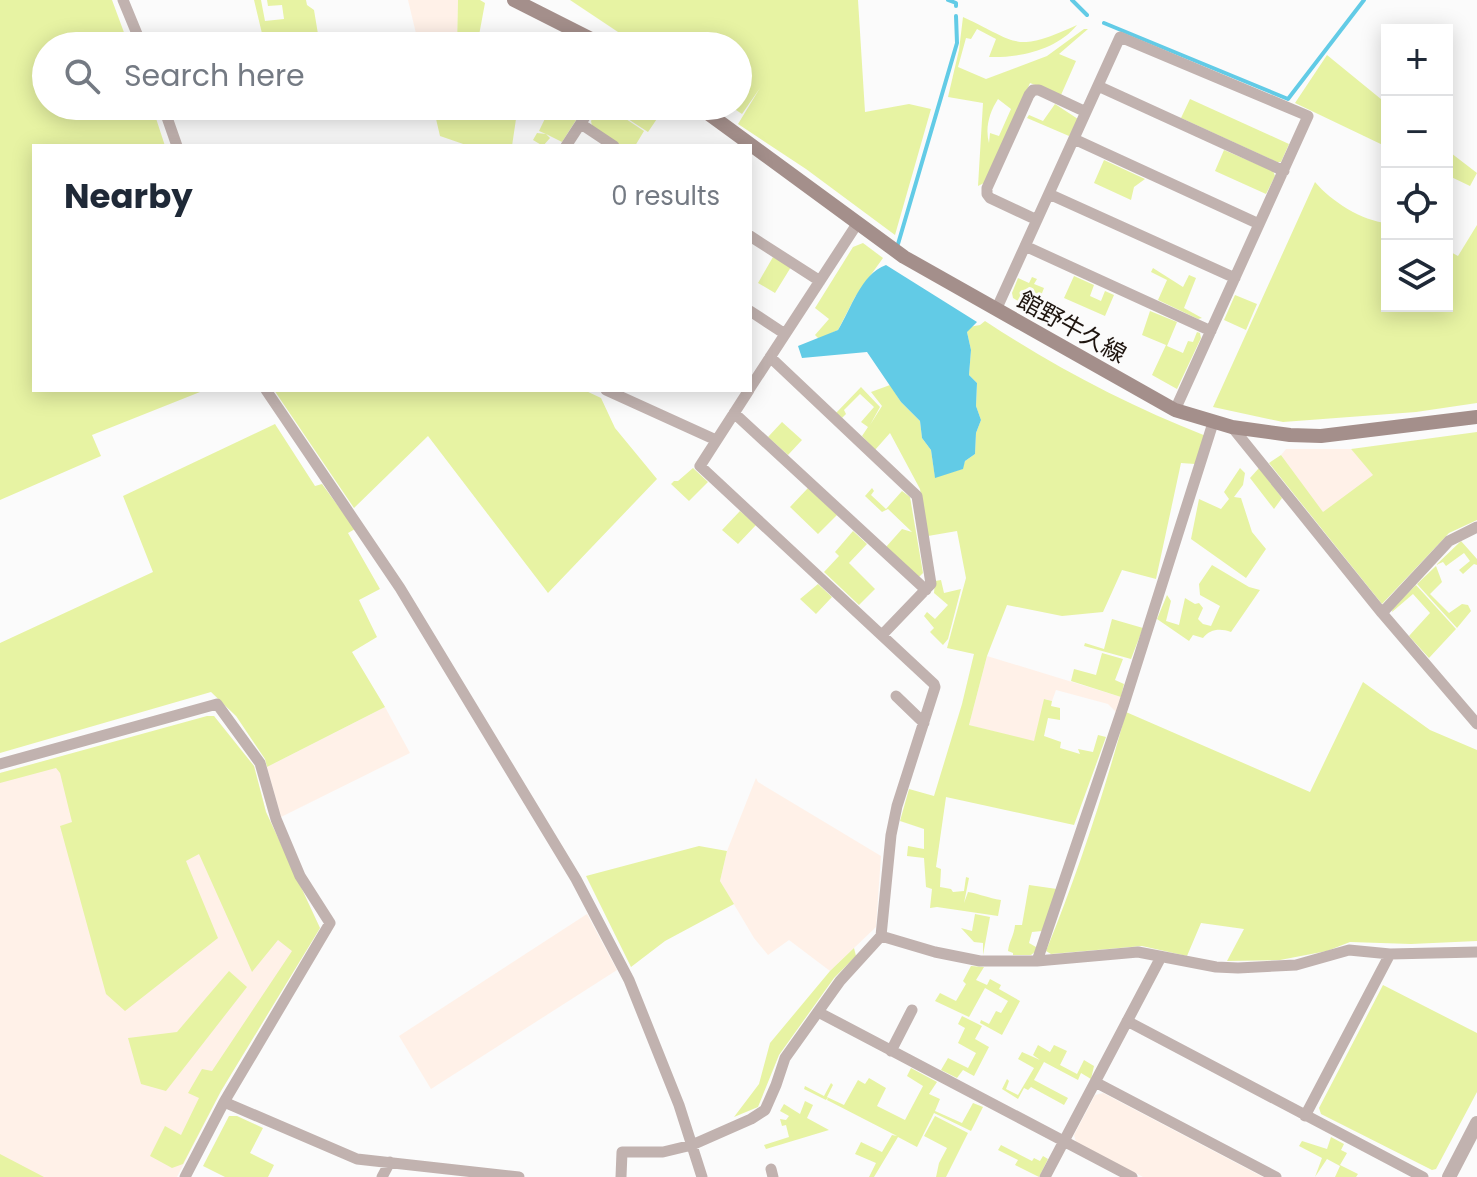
<!DOCTYPE html>
<meta charset="utf-8">
<style>
:root{--surface:#fff;--page:#f2f2f3;--text:#1f2937;--muted:#747a83;--line:#e0e1e3}
body{margin:0;font-family:Poppins,"Noto Sans JP",sans-serif;background:var(--page);color:var(--text)}
.controls{position:absolute;right:24px;top:24px;display:grid;overflow:hidden;border-radius:0px;box-shadow:0 4px 20px #0003}
.controls button{width:72px;height:72px;display:grid;place-items:center;padding:0;border:0;border-bottom:2px solid var(--line);background:var(--surface);color:var(--text);font:40px sans-serif}
.list{margin:0;padding:0;list-style:none}
h2{display:flex;justify-content:space-between;align-items:center;height:104px;margin:0;padding:0 32px;font-size:34px}
h2 small{font-size:26px;font-weight:400;color:var(--muted)}
.icon{flex:none;width:44px;height:44px;fill:none;stroke:currentColor;stroke-width:2;stroke-linecap:round;stroke-linejoin:round}
.map{position:relative;flex:none;width:1477px;height:1177px;overflow:hidden}
.search{position:absolute;background:var(--surface);box-shadow:0 4px 20px #0003;left:32px;top:32px;width:720px;height:88px;display:flex;align-items:center;gap:20px;box-sizing:border-box;padding:0 28px;border-radius:44px;color:var(--muted);font-size:30px}
.panel{position:absolute;background:var(--surface);box-shadow:0 4px 20px #0003;left:32px;top:144px;width:720px;height:248px;border-radius:0px}
.map>svg:first-child{display:block}
</style>
<div class="map">
<svg width="1477" height="1177" viewBox="0 0 1477 1177">
<rect width="100%" height="100%" fill="#fbfbfb"/>
<path fill="#fff1e8" d="M408,0H458L457,46H419Z
M1286,449H1351L1374,475L1323,513L1281,455Z
M987,656L1121,697L1116,712L1108,704L1056,690L1052,701L1045,699L1034,742L969,725Z
M385,707L410,753L281,817L267,767Z
M214,716L254,766L266,812L320,928L221,1091L177,1177H0V773Z
M756,778L758,782L881,856L876,927L830,971L789,940L768,955L754,938L720,881L727,851Z
M587,914L617,970L431,1089L399,1036Z
M1103,1093L1263,1177H1143L1076,1142L1074,1135L1095,1095Z"/>
<path fill="#e7f3a3" fill-rule="evenodd" d="M0,0H112L129,46H46V106H152L165,146H34V390H205L92,435L101,456L0,500Z
M254,0H261L265,21L284,19L282,5L268,6L267,0H306L307,5L314,10L320,46H265Z
M458,0H480L485,3L477,46H457Z
M570,0H858L865,112L909,104L931,109L895,235L806,169L738,124L760,88L742,114L730,106H738V46H639Z
M963,17C1021,44 1014,53 1077,25C1057,50 1019,58 989,57L996,39L977,29L971,39L966,38L958,67L986,79L1047,56L1084,29H1088L1059,54L1076,61L1061,95L1030,83L986,182L978,186L983,103L948,97L959,50ZM998,99L1011,109L999,136L990,133L989,143C985,128 989,113 998,99Z
M1327,55L1387,104V147L1295,103Z
M1190,99L1289,144L1281,162H1277L1181,118Z
M1055,104L1078,119L1069,136L1027,118L1029,115L1043,121Z
M433,106H470L516,119L512,146H469L440,136Z
M551,106H585L562,142L546,134L550,138L543,146L533,140L537,133L546,134L539,131Z
M600,106H614L628,115L626,119L644,131L635,146H622L592,126L591,121Z
M637,106L665,107L648,132L628,119Z
M1224,150L1273,171L1275,176L1266,194L1215,171Z
M1447,150L1477,173L1470,186L1447,175Z
M1104,160L1145,179L1134,187L1131,200L1094,183Z
M1315,182C1331,201 1362,221 1387,223V306H1447V250L1458,256L1477,225V403L1416,412L1283,422L1213,407Z
M863,243L883,258L855,297L838,330L819,339L815,335L829,319L815,308L853,247Z
M773,257L791,267L775,293L758,283Z
M1153,268L1183,287L1189,275L1196,278L1184,308L1202,318L1198,319L1158,300L1167,280L1151,272Z
M1074,276L1094,285L1090,296L1101,301L1105,291L1114,295L1105,316L1064,298Z
M1032,277L1037,279L1034,284L1044,288L1035,311L1013,298L1012,293L1018,278L1029,283Z
M1235,295L1257,304L1246,330L1224,320Z
M1150,311L1177,322L1167,346L1183,353L1188,341L1193,342L1197,332L1200,333L1201,338L1177,389L1152,375L1166,345L1142,335Z
M985,321C1055,367 1127,405 1206,436L1195,464L1181,463L1156,579L1122,570L1103,612L1062,616L1007,605L987,656L969,725L1034,741L1044,699L1052,701L1051,706L1060,708V720L1048,718L1044,736L1061,742L1060,748L1080,754L1078,749L1093,752L1098,735L1106,737L1074,825L946,797L936,867L941,869L940,887L951,889L953,892L964,891L966,877L969,878L964,903L968,892C980,894 988,898 1001,900L998,916L937,907L930,908L932,889L926,887L924,858L907,856L908,846L924,849V829L900,821L909,789L934,796L962,704L974,654L947,648L966,578L957,531L928,536L920,489L890,433L875,450L862,436L868,427L861,422L874,407L860,394L844,410L846,414L842,418L836,413L861,387L880,407L870,425L882,406L871,392L890,385L901,402L920,421L922,438L931,450L935,477L962,469L965,461L975,454L976,433L981,420L976,406L977,383L969,375L971,350L967,332L969,327L980,325Z
M274,390H584L601,398L615,428L657,479L548,593L428,436L354,508Z
M782,422L802,440L788,455L768,437Z
M275,424L315,486L322,484L355,529L348,533L380,589L359,600L377,637L352,652L385,707L267,767L265,759L236,716L211,692L0,753V643L153,572L123,496Z
M1477,432V520L1449,533L1382,604L1269,463L1281,455L1323,512L1373,475L1351,449Z
M693,468L708,482L689,501L671,484L674,481H678Z
M1240,468L1245,473L1243,485L1234,497L1241,498L1252,532L1266,549L1246,578L1191,539L1199,499L1221,509L1229,499L1224,492Z
M1259,468L1282,498L1274,509L1250,478Z
M808,488L837,515L818,534L790,507Z
M872,488L874,491L871,495L886,509L902,491L910,497L923,573L919,577L886,547L902,529L912,532L888,509L882,512L865,496Z
M740,511L756,525L738,544L722,530Z
M853,531L867,544L849,563L875,589L859,605L824,572L839,556L835,552Z
M1461,541L1477,559V565L1474,564L1463,574L1459,570L1470,561L1464,553L1446,566L1443,562L1436,565Z
M1212,565L1249,587L1260,590L1231,632C1220,628 1210,629 1203,638L1193,635L1189,641L1157,619L1167,595L1171,601L1166,621L1179,625L1185,598L1195,604L1199,603L1203,608L1198,619L1203,624L1211,626L1220,606L1200,595L1199,584Z
M1436,566L1442,582L1430,594L1449,613L1462,604L1468,605L1471,611L1457,628L1417,584Z
M941,580L944,593L961,589L948,639L943,645L930,632L934,628L924,616L927,612L935,619L948,605L934,593L935,581Z
M818,584L832,597L816,614L800,599Z
M1416,585L1456,629L1429,658L1409,636L1430,613L1413,594L1392,612L1393,607Z
M1112,619L1143,628L1131,659L1084,646L1085,643L1104,649Z
M1102,653L1123,659L1115,680L1124,684L1121,697L1071,681L1074,669L1096,675Z
M1363,682L1430,730L1477,750V941L1411,944L1350,942L1327,951L1280,960L1227,961L1244,929L1201,923L1187,956L1142,946L1051,954L1046,951C1078,873 1104,793 1126,712L1310,792Z
M207,716H214L254,766L266,812L320,928L221,1091L183,1164L172,1168L150,1156L165,1126L181,1135L199,1098L188,1093L202,1069L212,1071L292,951L278,940L252,972L199,854L186,861L218,938L125,1011L106,994L60,826L72,822L60,773L56,768L0,783V773Z
M699,846L727,851L720,881L734,904L665,941L631,967L586,876Z
M1029,885L1057,889L1042,931L1032,932L1029,943L1036,947V951L1031,955H1013V953L1008,951C1009,941 1014,936 1015,925H1022Z
M975,914L990,917L983,955V943L974,942L961,928L972,931Z
M854,948L856,956L834,978L779,1055L758,1107L734,1117L759,1084L770,1043L830,971Z
M971,966L984,967L976,980L987,985L990,979L1001,985L999,989L1020,1001L1002,1035L980,1023L981,1020L989,1024L996,1011L1001,1013L1008,1001L985,988L969,1017L935,1001L940,993L956,1001L966,984L963,981Z
M229,971L247,987L166,1091L141,1084L128,1038L177,1032Z
M1383,985L1477,1033V1092L1436,1169L1432,1170L1321,1114L1319,1108Z
M962,1016L982,1026L975,1039L989,1047L974,1076L963,1070L957,1078L941,1070L948,1058L968,1068L976,1053L958,1043L965,1028L958,1024Z
M1038,1045L1050,1052L1054,1045L1067,1051L1060,1065L1077,1074L1084,1060L1094,1066L1091,1079L1081,1073L1078,1080L1044,1062L1034,1080L1068,1098L1064,1105L1031,1087L1028,1090L1024,1088L1018,1099L1002,1089L1007,1079L1009,1081L1006,1089L1018,1095L1034,1068L1018,1059L1022,1052L1040,1060L1033,1055Z
M911,1068L937,1082L929,1094L940,1099L935,1111L962,1123L973,1103L983,1107L971,1131L934,1113L917,1147L898,1137L874,1177H869L876,1163L855,1154L861,1142L882,1152L892,1135L897,1136L827,1100L828,1097L826,1100L804,1089L805,1086L824,1096L831,1083L833,1085L827,1097L844,1105L858,1080L865,1084L869,1078L886,1088L877,1106L905,1120L923,1086L907,1076Z
M805,1101L813,1105L807,1118L829,1130L766,1149L764,1145L789,1137L786,1125L782,1126L780,1119L786,1120L789,1116L780,1111L784,1104L800,1114Z
M229,1116H237L263,1128L250,1153L274,1165L268,1177H225L203,1166Z
M935,1116L968,1133L946,1177H936L939,1163L947,1148L924,1136Z
M1331,1137L1344,1144L1341,1150L1347,1153L1340,1165L1358,1174L1356,1177H1335L1340,1166L1327,1159L1315,1177L1322,1158L1299,1146L1302,1141L1327,1149Z
M1001,1145L1032,1161L1034,1158L1040,1161L1043,1156L1048,1159L1039,1177L1015,1165L1018,1160L998,1150Z
M0,1154L44,1177H0Z"/>
<path fill="#62cbe6" d="M886,265L977,322L967,332L971,350L969,375L977,383L976,406L981,420L976,433L975,454L965,461L963,469L935,478L931,450L922,438L920,421L901,402L867,352L802,358L798,346L838,330C851,309 861,274 886,265Z"/>
<g fill="none" stroke-linecap="round" stroke-linejoin="round">
<path stroke="#62cbe6" stroke-width="4" d="M948,0L956,3V6
M1072,0L1087,15
M1104,23L1288,99L1364,0
M898,244L957,43L956,16"/>
<path stroke="#c1b2af" stroke-width="11" d="M123,0L142,46
M1098,86L1284,171
M163,106L177,146
M581,124L614,146
M1074,139L1259,224
M566,146L592,106
M1049,194L1235,278
M1037,220L990,198L987,194V188L1029,95L1033,90H1039L1086,112
M750,236L820,281
M1025,246L1211,331
M996,310L1120,37L1308,116L1175,410
M750,311L785,334
M770,357L917,496L931,584L882,635
M750,388L857,224
M266,390L400,588L576,879L629,980L679,1105L702,1177
M606,390L716,440
M734,413L926,590
M1232,427L1382,613L1477,724
M1382,613L1449,541L1477,527
M896,696L924,723
M0,764L217,704L260,763L276,819L300,876L330,923L224,1102L185,1177
M881,936L935,952L980,961H1037L1138,952L1216,967L1238,968L1296,965L1349,950L1390,954L1477,952
M1037,961L1124,704L1213,423
M818,1012L1132,1177
M1127,1021L1423,1177
M891,1051L912,1010
M1095,1082L1276,1177
M224,1102L357,1159L519,1177
M1305,1116L1390,954
M771,1169L773,1177
M382,1177L390,1162
M621,1177L622,1152H663L692,1145L751,1119L765,1110L776,1085L785,1058L840,981L881,936L891,835L897,806L935,687L934,684L700,466L749,390
M1045,1177L1161,957"/>
<path stroke="#c1b2af" stroke-width="14" d="M1449,1177L1477,1123"/>
<path stroke="#a48f8b" stroke-width="14" d="M514,0L605,46
M698,106L904,257L1175,410L1232,427L1290,435L1321,436L1477,417"/>
</g>
<g text-anchor="middle" dominant-baseline="central" stroke-width="6" stroke-linejoin="round" paint-order="stroke">
<g font-size="24" fill="#1e150f" stroke="#fbfbfb">
<text transform="translate(1072 327) rotate(29)">館野牛久線</text>
</g>
</g>
</svg>
<div class="controls">
<button>+</button>
<button>−</button>
<button><svg class="icon" aria-label="locate" viewBox="0 0 24 24"><circle cx="12" cy="12" r="6"/><path d="M12 2v4M12 18v4M2 12h4M18 12h4"/></svg></button>
<button><svg class="icon" aria-label="layers" viewBox="0 0 24 24"><path d="M12 4l9 5-9 5-9-5zM3 14l9 5 9-5"/></svg></button>
</div>
<div class="search"><svg class="icon" aria-label="search" viewBox="0 0 24 24"><circle cx="10" cy="10" r="6"/><path d="M15 15l6 6"/></svg>Search here</div>
<section class="panel">
<h2>Nearby<small>0 results</small></h2>
<ul class="list">
</ul>
</section>
</div>
